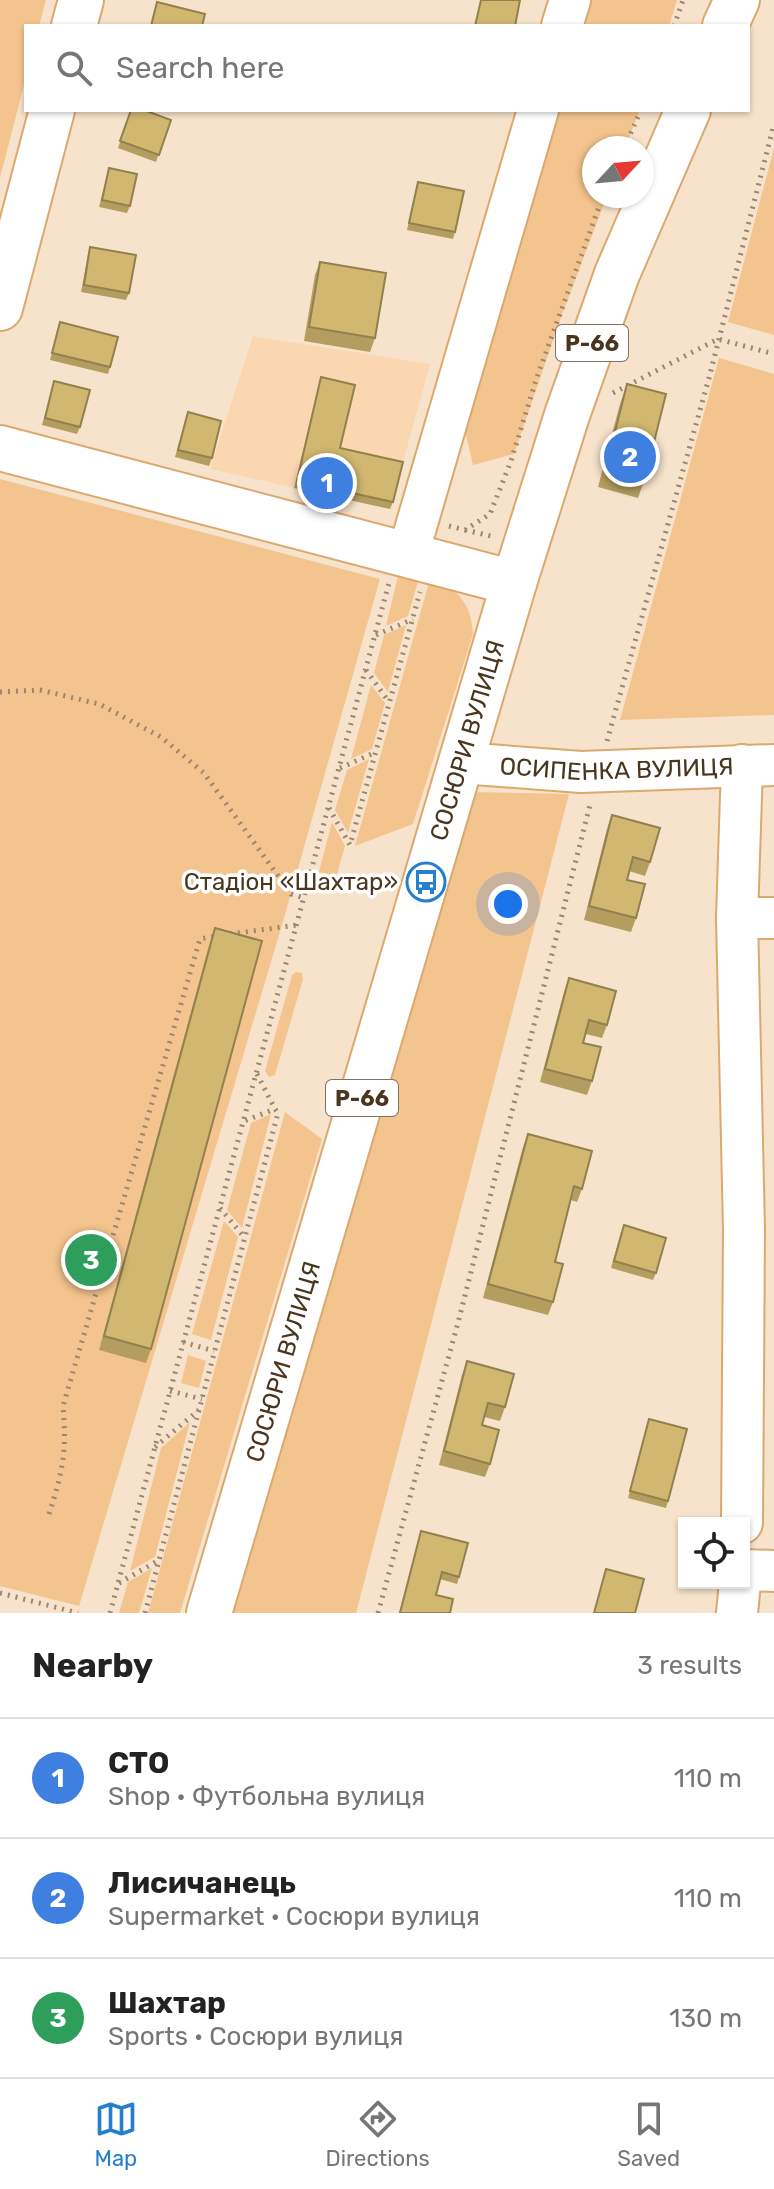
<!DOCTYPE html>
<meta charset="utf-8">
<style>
:root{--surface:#fff;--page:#f6f6f6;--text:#222;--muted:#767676;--line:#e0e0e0;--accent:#267ecc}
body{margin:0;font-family:Rubik,sans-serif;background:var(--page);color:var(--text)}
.controls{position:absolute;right:24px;bottom:24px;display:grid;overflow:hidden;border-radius:0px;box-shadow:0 2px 6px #0004}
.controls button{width:72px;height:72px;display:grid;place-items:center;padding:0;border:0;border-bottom:2px solid var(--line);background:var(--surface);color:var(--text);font:40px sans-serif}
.compass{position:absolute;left:582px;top:136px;width:72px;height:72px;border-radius:50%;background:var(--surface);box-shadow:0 2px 6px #0004;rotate:64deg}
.you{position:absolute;left:508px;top:904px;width:28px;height:28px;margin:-20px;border:6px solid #fff;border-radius:50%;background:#1a73e8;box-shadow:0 0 0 12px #1a73e833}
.badge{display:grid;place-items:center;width:52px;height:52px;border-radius:50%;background:var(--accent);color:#fff;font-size:26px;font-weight:700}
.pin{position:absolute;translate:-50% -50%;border:4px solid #fff;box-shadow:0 2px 8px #0006}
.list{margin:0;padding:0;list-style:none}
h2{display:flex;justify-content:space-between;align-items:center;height:104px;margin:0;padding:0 32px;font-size:34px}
h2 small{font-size:26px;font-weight:400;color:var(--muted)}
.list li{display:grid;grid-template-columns:52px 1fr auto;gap:24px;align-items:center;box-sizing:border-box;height:120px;padding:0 32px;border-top:2px solid var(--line)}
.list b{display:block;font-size:30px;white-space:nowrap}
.list p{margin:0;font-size:26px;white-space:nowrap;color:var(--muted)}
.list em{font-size:26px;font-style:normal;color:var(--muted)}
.icon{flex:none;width:44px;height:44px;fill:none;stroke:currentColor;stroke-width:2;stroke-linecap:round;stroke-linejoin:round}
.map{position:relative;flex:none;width:774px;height:1613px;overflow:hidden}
.search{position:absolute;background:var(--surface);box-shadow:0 2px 6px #0004;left:24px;right:24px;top:24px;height:88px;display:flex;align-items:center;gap:20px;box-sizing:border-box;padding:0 28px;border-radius:0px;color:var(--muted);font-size:30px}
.sheet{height:464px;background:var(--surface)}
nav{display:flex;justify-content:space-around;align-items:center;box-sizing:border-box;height:112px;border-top:2px solid var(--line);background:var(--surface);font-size:22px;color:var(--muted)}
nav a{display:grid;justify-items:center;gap:4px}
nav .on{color:var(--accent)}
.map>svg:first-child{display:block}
</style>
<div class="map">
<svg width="774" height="1613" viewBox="0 0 774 1613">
<rect width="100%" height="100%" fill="#f7e2cb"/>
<path fill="#fad7b1" d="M253,336L430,364L390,509L210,469Z"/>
<path fill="#f4c48e" d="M0,0H46L39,26H26V77L0,178Z
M588,0H677L669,26H580Z
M556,110H640L625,148H594V196H607L560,320L514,454L473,465L463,422Z
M774,148V335L728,322Z
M719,358L774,374V715L620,720Z
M0,479L380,579L282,925L79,1606L0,1586Z
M401,564L421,571L408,616L386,626Z
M431,575C457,589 472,604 473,634L413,824L355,846Z
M406,625L388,692L374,673L384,635Z
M371,685L385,703L372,749L351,759Z
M369,759L348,833L335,810L347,770Z
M470,792L569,794L356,1613H224Z
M332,822L345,846L336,877L319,872Z
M296,972L302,973L303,979L275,1075L269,1077L265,1071L292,975Z
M285,1112L322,1139L180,1613H148Z
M271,1114L242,1228L227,1210L251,1123Z
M224,1221L238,1237L211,1340L192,1334Z
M188,1355L206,1361L199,1388L181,1383Z
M190,1422L155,1557L130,1571L161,1448Z
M152,1568L139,1613H119L128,1582Z"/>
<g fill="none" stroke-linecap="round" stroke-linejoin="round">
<defs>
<g id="minor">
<path d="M562,26L570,0"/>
<path d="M408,554L538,110"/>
<path id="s1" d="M461,763L581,772L774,765"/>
<path d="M737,918H774"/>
<path d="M742,1523L744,1230L737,918L742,765"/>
<path d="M744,1570L774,1571"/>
<path d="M737,1613L740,1583"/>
</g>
<g id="major">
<path d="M74,26L81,0"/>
<path d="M725,26L737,0"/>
<path d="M0,308L52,110"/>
<path d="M0,448L514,583"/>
<path id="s2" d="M209,1613L514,583L567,415L617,274L688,110"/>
</g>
</defs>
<use href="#minor" stroke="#dba96e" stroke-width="44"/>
<use href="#major" stroke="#dba96e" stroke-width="48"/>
<path stroke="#9b866f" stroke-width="5" stroke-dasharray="2 6" stroke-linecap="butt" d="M674,26L683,0
M624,148L641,110
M613,393L718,339L774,354
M449,526L465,530L490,514L511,461L537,377L603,196
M465,530L491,536
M376,635L413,619
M366,670L389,702
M0,692L40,690L99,704L161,737L204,773L291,894L304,898
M607,741L709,378L774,124
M340,768L374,753
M329,808L350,845L420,592
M230,934L297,925
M257,1074L275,1109
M220,1208L244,1237
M183,1342L214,1351
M170,1391L202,1399
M155,1447L199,1410
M49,1514C63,1471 67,1451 63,1406L200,939L217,936
M119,1583L159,1560
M0,1593L78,1613
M110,1613L389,583
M145,1613L278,1113L275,1109L244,1121
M378,1613L459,1319L590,805"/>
<use href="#minor" stroke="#fff" stroke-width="40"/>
<use href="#major" stroke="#fff" stroke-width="44"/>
</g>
<path fill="#b49d5f" d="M131,110L171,120L156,162L118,148Z
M109,168L130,206L127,213L99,207Z
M418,182L455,232L453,239L407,230Z
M90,247L129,293L126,300L81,292L88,254Z
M320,262L375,338L370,352L304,341L315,275Z
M60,322L110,367L108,374L50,360Z
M321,377L340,448L393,502L390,509L294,488Z
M54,381L80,427L77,434L42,425Z
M627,384L645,478L638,498L598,487L620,404Z
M188,412L212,458L209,466L175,457Z
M612,815L650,862L645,876L629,871L627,880L636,918L631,932L584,920L607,829Z
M215,928L151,1349L146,1363L99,1350L210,942Z
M569,978L607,1025L602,1038L586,1034L583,1043L592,1081L587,1095L540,1082L564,992Z
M528,1134L582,1189L577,1202L571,1200L555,1262L553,1302L548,1315L483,1298L523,1147Z
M621,1232L656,1273L653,1280L611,1268Z
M467,1361L505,1407L500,1421L484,1417L482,1425L490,1464L485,1477L439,1465L462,1375Z
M649,1419L668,1501L666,1508L628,1498Z
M421,1531L459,1577L457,1584L440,1579L436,1595L450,1613H399Z"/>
<path fill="#d1b76f" stroke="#92804e" stroke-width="2" d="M481,0H520L515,26H475Z
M157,2L205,14L202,26H151Z
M131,110H144L171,120L159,155L120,141Z
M109,168L137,174L130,206L102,200Z
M418,182L464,191L455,232L409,223Z
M90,247L136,255L129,293L84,285Z
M320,262L386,273L375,338L309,327Z
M60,322L118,337L110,367L52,353Z
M321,377L355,385L340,448L403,462L393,502L297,481Z
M54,381L90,390L80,427L45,418Z
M627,384L666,394L645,478L606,468Z
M188,412L221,421L212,458L178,450Z
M612,815L660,828L650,862L633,857L627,880L645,884L636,918L589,906Z
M215,928L262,941L151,1349L104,1336Z
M569,978L616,991L607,1025L589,1020L583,1043L601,1047L592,1081L545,1069Z
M528,1134L592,1151L582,1189L574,1186L555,1262L563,1264L553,1302L488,1284Z
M624,1225L666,1238L656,1273L614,1261Z
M467,1361L514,1374L505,1407L488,1403L482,1425L499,1430L490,1464L444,1451Z
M649,1419L687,1429L668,1501L630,1491Z
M421,1531L468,1543L459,1577L442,1572L436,1595L453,1599L450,1613H400Z
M606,1569L644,1579L635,1613H594Z"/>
<defs>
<symbol id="bus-ring" viewBox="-11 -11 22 22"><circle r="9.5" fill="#fff" stroke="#267ecc" stroke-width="1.5"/><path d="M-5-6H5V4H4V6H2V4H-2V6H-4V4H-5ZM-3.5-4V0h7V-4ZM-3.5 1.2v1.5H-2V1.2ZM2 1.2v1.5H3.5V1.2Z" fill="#267ecc"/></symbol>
</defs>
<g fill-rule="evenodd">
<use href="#bus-ring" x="404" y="860" width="44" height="44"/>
</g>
<g text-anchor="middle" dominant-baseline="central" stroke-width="7" stroke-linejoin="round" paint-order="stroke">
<g fill="#fff" stroke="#807261" stroke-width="2">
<rect x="556" y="325" width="72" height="36" rx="6"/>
<rect x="326" y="1080" width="72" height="36" rx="6"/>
</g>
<g font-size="22" font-weight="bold" fill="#4a351d">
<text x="592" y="343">Р-66</text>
<text x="362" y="1098">Р-66</text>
</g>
<g font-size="24" fill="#4a351d" stroke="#fff">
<text stroke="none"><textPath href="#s2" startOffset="910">СОСЮРИ ВУЛИЦЯ</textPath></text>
<text stroke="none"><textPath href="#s1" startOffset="156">ОСИПЕНКА ВУЛИЦЯ</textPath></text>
<text stroke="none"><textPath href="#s2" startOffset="262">СОСЮРИ ВУЛИЦЯ</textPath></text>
</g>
<g font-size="24" fill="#4a351d" stroke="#fff" text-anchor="end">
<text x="398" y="882">Стадіон «Шахтар»</text>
</g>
</g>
</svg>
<div class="controls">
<button><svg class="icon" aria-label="locate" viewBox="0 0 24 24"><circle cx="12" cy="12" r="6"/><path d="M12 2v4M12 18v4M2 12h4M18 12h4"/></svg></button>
</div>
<svg class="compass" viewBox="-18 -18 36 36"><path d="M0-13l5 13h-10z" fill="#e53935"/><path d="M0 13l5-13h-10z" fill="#767676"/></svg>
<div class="you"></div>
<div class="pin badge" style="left:327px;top:483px;background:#3f7fe0">1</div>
<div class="pin badge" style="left:630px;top:457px;background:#3f7fe0">2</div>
<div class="pin badge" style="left:91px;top:1260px;background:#2e9e5b">3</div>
<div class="search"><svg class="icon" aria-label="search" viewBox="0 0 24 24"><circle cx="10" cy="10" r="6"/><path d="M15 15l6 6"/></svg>Search here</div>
</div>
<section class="sheet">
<h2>Nearby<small>3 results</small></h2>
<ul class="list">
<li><span class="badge" style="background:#3f7fe0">1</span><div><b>СТО</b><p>Shop · Футбольна вулиця</p></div><em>110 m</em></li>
<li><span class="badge" style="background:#3f7fe0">2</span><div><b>Лисичанець</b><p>Supermarket · Сосюри вулиця</p></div><em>110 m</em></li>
<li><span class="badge" style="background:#2e9e5b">3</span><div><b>Шахтар</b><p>Sports · Сосюри вулиця</p></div><em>130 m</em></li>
</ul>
</section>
<nav>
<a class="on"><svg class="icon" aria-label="map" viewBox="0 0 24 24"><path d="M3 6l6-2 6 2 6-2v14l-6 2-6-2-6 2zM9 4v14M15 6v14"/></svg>Map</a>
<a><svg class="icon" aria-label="directions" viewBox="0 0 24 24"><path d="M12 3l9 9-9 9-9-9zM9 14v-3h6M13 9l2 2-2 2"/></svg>Directions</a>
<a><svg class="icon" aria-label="saved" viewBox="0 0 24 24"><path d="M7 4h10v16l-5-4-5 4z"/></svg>Saved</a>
</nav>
